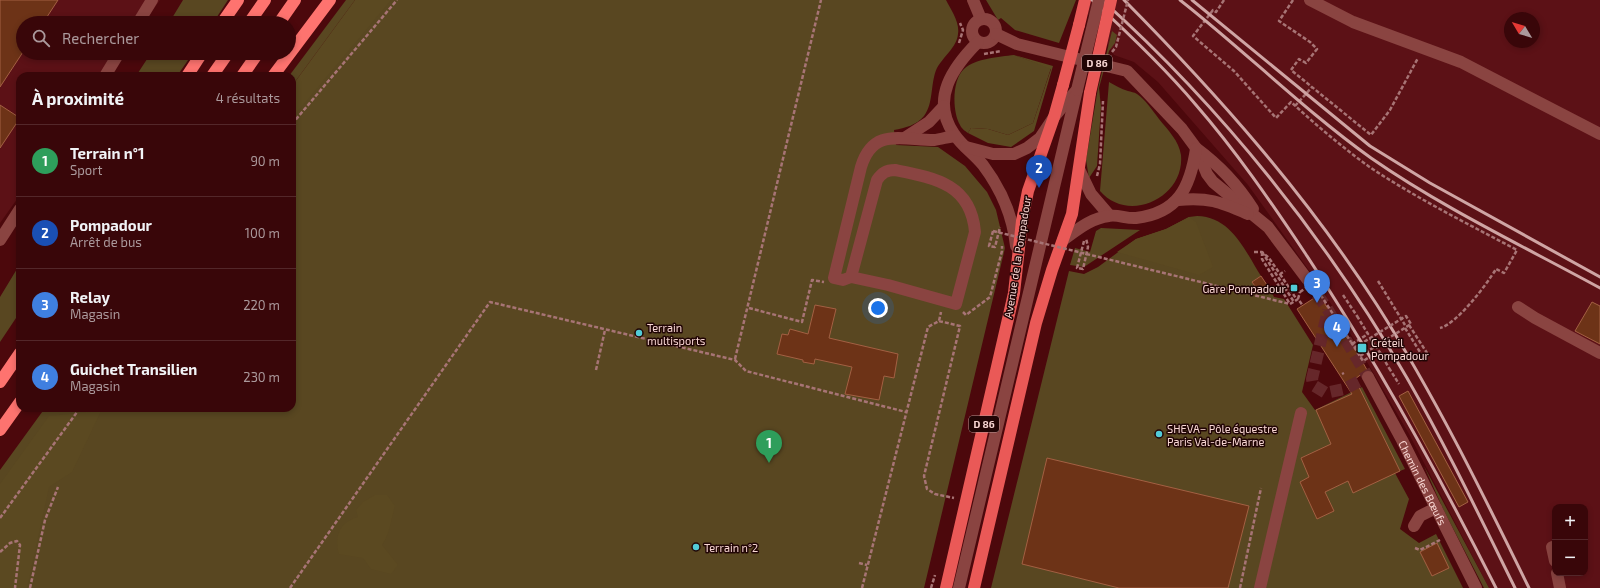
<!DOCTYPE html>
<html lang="fr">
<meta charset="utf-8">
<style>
:root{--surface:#390609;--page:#441417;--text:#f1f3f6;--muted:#ab999c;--line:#53272a;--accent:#52cbd7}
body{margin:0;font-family:"Exo 2",sans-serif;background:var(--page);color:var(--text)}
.controls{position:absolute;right:12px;bottom:12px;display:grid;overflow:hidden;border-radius:8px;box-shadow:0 2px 6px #0003}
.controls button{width:36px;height:36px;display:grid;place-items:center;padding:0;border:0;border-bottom:1px solid var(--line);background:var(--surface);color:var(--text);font:20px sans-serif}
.compass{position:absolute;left:1504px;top:12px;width:36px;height:36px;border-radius:50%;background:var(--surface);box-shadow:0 2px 6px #0003;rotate:308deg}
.you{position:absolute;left:878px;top:308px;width:14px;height:14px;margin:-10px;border:3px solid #fff;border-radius:50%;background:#1a73e8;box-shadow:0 0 0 6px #1a73e833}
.badge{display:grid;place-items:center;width:26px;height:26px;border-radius:50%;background:var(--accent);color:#fff;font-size:13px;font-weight:700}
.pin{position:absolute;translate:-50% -33px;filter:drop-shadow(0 1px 2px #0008)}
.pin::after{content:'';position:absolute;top:21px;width:14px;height:12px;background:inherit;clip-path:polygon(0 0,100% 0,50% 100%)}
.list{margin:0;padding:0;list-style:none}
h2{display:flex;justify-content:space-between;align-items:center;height:52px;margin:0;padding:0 16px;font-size:17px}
h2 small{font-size:13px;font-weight:400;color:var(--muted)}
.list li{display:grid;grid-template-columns:26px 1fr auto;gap:12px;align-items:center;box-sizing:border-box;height:72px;padding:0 16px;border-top:1px solid var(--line)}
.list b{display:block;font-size:15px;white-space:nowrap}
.list p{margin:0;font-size:13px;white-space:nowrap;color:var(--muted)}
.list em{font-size:13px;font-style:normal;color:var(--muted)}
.icon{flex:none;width:22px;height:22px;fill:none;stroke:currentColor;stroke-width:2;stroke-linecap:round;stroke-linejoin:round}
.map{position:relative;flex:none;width:1600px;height:588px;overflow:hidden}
.search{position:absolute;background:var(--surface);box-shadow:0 2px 6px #0003;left:16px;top:16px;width:280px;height:44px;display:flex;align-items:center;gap:10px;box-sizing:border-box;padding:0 14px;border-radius:22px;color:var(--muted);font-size:15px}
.panel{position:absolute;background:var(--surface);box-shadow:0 2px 6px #0003;left:16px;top:72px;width:280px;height:340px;border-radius:12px}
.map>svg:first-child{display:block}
</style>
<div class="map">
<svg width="1600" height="588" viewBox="0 0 1600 588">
<rect width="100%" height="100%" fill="#4c080c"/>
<path fill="#5c1116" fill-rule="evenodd" d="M0,0H160L144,23H23V53H122L106,76H20V195L0,223Z
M1079,0H1600V588H1489L1409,434L1353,338L1313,276L1248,185L1158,82L1134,62L1114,55ZM1510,18H1534V42H1510ZM1555,507H1585V573H1555Z"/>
<path fill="#594721" d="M183,0H228L213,23H169Z
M346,0H355L292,86V76H289Z
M356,0H946C951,10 960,22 958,34C957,47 943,57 937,68C930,83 934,103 924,116C917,125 905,128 894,130L896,145L938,147L965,166L987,192L996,210L1005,248L924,588H0V470L45,408H292V88Z
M986,0H1076L1059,43L1015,30L1001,18L998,20Z
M1112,31L1117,35L1115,43L1109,51L1099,88L1101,107L1097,166L1089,178L1086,160L1098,88Z
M151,53H193L177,76H136Z
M1014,55L1051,68L1033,123L1008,135L988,129L971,128L968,133C965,131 961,128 960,125C952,111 952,80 964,69C976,58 999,57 1014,55Z
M1109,82C1115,85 1121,89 1128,91C1131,92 1134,92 1137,94C1145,99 1153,111 1159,119C1168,130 1179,141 1181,155C1185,198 1128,224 1100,191Z
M1197,216C1232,217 1245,251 1261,276L1252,282L1259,293L1269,287L1274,297L1284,299L1313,345L1302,392L1315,410L1362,387L1405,469L1395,473L1409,499L1400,529L1419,543L1436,534L1463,588H991L1069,271L1084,274L1098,267L1136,239L1166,229L1189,217Z
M1101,228L1140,230L1084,267L1070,265L1075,248L1090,252L1096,231Z
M20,264V312L0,342V297Z
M1424,466L1489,588H1484L1444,511Z"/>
<path fill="#5b4921" d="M355,0H391L292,118V86Z
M1014,55L1053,66L1034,131L1011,147L988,143L968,133L971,128L988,129L1008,135L1033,123L1051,69Z
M1189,217L1196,222L1213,267L1199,275L1117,252L1136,239L1166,229Z
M101,411L72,472L49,487L27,588H0V484L49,416Z
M375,495H387L395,506C391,519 390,534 382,545L398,565L391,574L371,569L363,558L339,554C334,537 339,522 358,517L356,510L363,502Z"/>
<path fill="#6d3317" stroke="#a36043" d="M0,0H58L43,23H23V52L0,87Z
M0,105L20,118L0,148Z
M1261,276L1269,288L1260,293L1252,282Z
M1319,295L1351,344L1353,342L1364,360L1362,361L1367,370L1355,379L1400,471L1353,493L1348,481L1325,492L1334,511L1317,519L1300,482L1309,477L1301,458L1331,444L1316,410L1352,394L1297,309Z
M1592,302L1600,306V344L1575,331Z
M815,305L836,309L829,338L898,354L894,378L884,376L879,400L845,394L852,367L815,359L814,364L803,362V360L777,354L782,334L788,335L790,329L808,334Z
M1408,391L1468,502L1459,507L1399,396Z
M1047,458L1249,506L1228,588H1119L1022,564Z
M1437,543L1449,568L1432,576L1420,552Z"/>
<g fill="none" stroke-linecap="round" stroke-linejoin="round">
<path stroke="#66272a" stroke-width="12" stroke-dasharray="12 6" stroke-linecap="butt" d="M1307,279L1328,310L1368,377L1344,389L1326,393L1313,385L1312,379L1328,310"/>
<path stroke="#a77475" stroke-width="2.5" stroke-dasharray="4 2" stroke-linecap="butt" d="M1224,0L1216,12L1213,10L1193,36L1234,71L1276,118L1291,102C1316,125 1343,148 1371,168C1418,199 1468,224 1517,250L1504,273L1496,269C1487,284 1457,324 1440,328
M1293,0L1279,21L1310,42L1317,49L1306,63L1299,59L1291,70L1371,135L1390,110L1418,58
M959,43L963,30L960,23
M984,54L1001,51
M1295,106L1312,87
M292,124L397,0
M1097,176L1100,164L1103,101
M993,231L989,246L995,247L1000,227
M1084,241L1077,268L1083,269L1088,247L1086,238
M1254,252H1262L1269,258L1280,274L1285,271
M1262,252V259L1290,304L1298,299L1303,306
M1262,252L1294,302
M1280,274L1297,300
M1378,281L1405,325
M1343,295L1357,316
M1298,299L1300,292
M749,308L802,322L812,280L824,282
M963,312L966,315L990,297L1002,251V246
M939,321L960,326L924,476L927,489L935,494L954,498
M1409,325L1427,353
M1405,328L1425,360
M1370,338L1374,345
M1351,342L1363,361L1379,351L1389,368
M1352,344L1368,334L1357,316
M735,359L821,0
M1389,368L1399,384
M596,370L605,330
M1342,374L1344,373
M0,518L80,408
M1415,548L1420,550L1440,540
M0,552L10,543L17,541L20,545L15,588
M859,563L867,565
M30,588L45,520L58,487
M290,588L490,302L735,360L746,371L906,412
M862,588L928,327L939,321L941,312
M931,588L935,575
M1240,588L1261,488"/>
<g stroke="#8a4441" stroke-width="12">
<path d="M973,0L981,19"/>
<path d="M1310,0L1353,22L1461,62L1600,134"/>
<circle cx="984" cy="31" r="12"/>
<path d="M138,23L152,0"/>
<path d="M996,34L1017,44L1127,71L1182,129L1196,148L1207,174L1213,182L1268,227L1307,279"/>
<path d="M978,42C953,67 930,99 954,134C962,146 974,154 983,165C1001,189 1013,217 1016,246"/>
<path d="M105,76L119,53"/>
<path d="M906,137L929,122L944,106"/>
<path d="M966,147L993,154H1014L1027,148L1040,138L1054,117L1075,92"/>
<path d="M1196,148C1219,165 1238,185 1253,209"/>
<path d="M1079,169L1091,194L1109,215"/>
<path d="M1178,200C1209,197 1220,202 1248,214"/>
<path d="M0,240L20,209"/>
<path d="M1063,240C1077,230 1091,218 1109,216C1117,214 1127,219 1136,218C1178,213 1190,188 1196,149"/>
<path d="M851,277L877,180C882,173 886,170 895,170C935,178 971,184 975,232L956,304L888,285L851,277L843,280L834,278L861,167C873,127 902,140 934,140C941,139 948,137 955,136"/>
<path d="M1518,307L1535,318L1600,353"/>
<path id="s1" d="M1368,377L1402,440L1476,588"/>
<path d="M1414,526L1420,516L1436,508"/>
<path d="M1552,547L1555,561"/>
<path d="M1557,573L1560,588"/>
<path d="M959,588L1077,90"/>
<path d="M1260,588L1301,413"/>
</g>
<path stroke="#ea5957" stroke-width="12" d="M1079,25L1085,0
M946,588L1014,293L1022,221L1028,191L1054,117L1063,85
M974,588L1036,323L1052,270L1072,214L1090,93"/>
<path stroke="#fe736f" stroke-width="12" d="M222,23L238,0
M249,23L265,0
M279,23L295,0
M187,76L202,53
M212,76L228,53
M242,76L258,53
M273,76L330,0
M0,382L20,353
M0,430L20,402"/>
<path stroke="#cfa5a4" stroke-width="3" d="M1092,0C1128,33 1164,67 1196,105C1236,151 1271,202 1305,253C1376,360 1438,473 1496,588
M1102,0C1222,108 1326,238 1407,378C1446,446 1480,517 1515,588
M1124,0C1217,94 1305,193 1377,305C1435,396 1482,492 1529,588
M1180,0C1245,51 1304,110 1371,158C1443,208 1523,246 1600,288
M1192,0L1370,146L1430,183L1600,277"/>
<path stroke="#a77475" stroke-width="2.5" stroke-dasharray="4 2" stroke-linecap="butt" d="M1112,52L1116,47L1128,0
M993,231L1290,304
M1300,292L1313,283L1351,342
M1354,348L1406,316L1411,324L1376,346
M1360,356L1376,346L1383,358"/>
<path stroke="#8a4441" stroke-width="12" d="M1077,90L1099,0"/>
<path stroke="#ea5957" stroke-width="12" d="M1063,85L1079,25
M1090,93L1111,0"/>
</g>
<g fill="#52cbd7" stroke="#210505" stroke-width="1.5">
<rect x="1290" y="284" width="8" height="8" rx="2"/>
<circle cx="639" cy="333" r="4"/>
<rect x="1357" y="343" width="10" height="10" rx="2"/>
<circle cx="1159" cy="434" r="4"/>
<circle cx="696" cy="547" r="4"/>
</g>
<g text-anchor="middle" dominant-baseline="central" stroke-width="3" stroke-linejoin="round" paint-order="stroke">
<g fill="#210505" stroke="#b89896" stroke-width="1">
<rect x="1082" y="55" width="30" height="16" rx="3"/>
<rect x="969" y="416" width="30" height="16" rx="3"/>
</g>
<g font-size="10" font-weight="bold" fill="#f9d7d4">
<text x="1097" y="63">D 86</text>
<text x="984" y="424">D 86</text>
</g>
<g font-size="11" fill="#f9d7d4" stroke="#210505">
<text transform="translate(1017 257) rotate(-81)">Avenue de la Pompadour</text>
<text stroke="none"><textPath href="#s1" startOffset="119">Chemin des Bœufs</textPath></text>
</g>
<g font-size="11" fill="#f9d7d4" stroke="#210505" text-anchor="start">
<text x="1286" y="288" text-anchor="end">Gare Pompadour</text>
<text x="647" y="327">Terrain<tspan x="647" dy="13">multisports</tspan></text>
<text x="1371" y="342">Créteil<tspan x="1371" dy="13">Pompadour</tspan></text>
<text x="1167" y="428">SHEVA– Pôle équestre<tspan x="1167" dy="13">Paris Val-de-Marne</tspan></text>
<text x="704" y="547">Terrain n°2</text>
</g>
</g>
</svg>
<div class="controls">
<button>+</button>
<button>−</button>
</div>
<svg class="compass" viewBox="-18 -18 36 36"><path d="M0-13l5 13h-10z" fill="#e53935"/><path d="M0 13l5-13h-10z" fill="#ab999c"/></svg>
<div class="you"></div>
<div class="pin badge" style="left:769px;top:463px;background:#2e9e5b">1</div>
<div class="pin badge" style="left:1039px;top:188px;background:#1a4fb4">2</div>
<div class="pin badge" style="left:1317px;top:303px;background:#3f7fe0">3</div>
<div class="pin badge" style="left:1337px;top:347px;background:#3f7fe0">4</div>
<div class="search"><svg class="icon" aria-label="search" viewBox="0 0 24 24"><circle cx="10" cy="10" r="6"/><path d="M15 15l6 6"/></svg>Rechercher</div>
<section class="panel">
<h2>À proximité<small>4 résultats</small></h2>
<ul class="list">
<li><span class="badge" style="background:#2e9e5b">1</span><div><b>Terrain n°1</b><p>Sport</p></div><em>90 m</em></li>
<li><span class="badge" style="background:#1a4fb4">2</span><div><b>Pompadour</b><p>Arrêt de bus</p></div><em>100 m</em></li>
<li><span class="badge" style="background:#3f7fe0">3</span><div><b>Relay</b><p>Magasin</p></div><em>220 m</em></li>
<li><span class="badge" style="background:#3f7fe0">4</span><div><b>Guichet Transilien</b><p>Magasin</p></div><em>230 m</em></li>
</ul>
</section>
</div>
